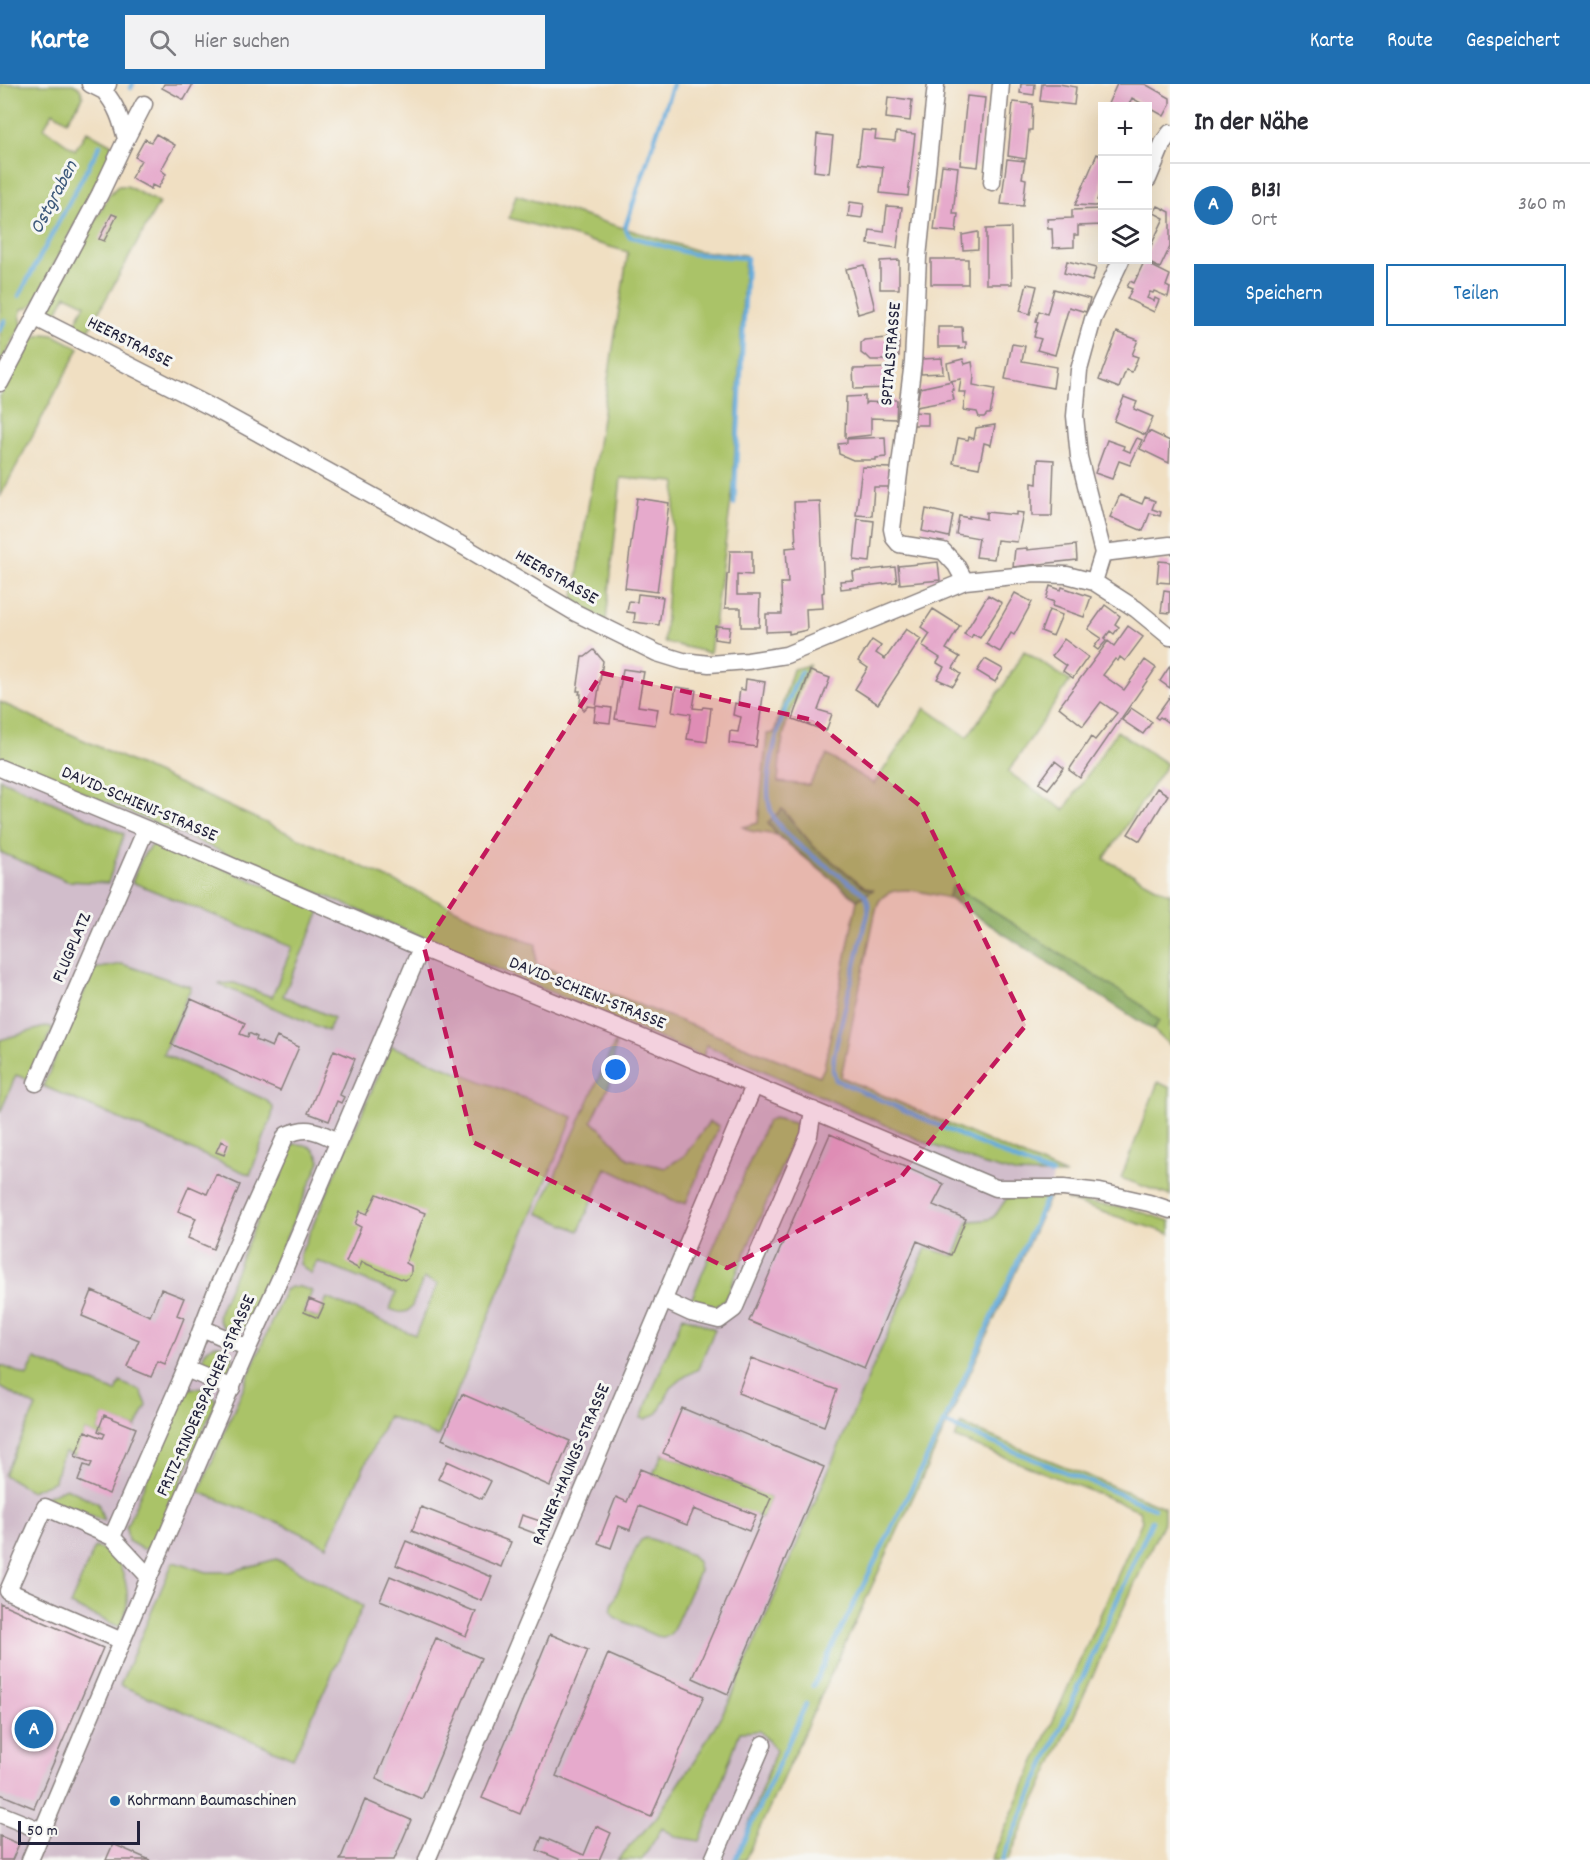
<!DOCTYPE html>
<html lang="de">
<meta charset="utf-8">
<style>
:root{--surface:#fff;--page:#f2f2f3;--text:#2b2b33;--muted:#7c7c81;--line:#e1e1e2;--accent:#1f6fb2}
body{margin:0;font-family:Dekko,sans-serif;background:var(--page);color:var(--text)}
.controls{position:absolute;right:18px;top:18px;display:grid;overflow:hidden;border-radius:0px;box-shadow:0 6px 24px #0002}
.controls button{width:54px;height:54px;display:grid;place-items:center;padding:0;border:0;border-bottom:2px solid var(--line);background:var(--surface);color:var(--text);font:30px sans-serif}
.scale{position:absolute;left:18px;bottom:15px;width:122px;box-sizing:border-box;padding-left:6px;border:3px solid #22223b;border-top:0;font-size:16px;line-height:21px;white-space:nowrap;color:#22223b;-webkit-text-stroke:4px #f6f6f2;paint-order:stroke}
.you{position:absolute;left:616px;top:986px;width:21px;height:21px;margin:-15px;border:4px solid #fff;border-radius:50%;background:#1a73e8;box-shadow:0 0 0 9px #1a73e833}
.badge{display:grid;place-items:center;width:39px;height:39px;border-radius:50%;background:var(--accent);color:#fff;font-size:20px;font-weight:700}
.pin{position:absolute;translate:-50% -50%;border:3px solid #fff;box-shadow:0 2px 6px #0006}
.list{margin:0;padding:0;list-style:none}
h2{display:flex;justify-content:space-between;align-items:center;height:78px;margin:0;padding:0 24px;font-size:26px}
h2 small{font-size:20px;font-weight:400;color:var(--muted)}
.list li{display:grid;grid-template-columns:39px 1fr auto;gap:18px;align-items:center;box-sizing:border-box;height:84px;padding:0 24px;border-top:2px solid var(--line)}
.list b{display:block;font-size:22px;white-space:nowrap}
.list p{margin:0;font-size:20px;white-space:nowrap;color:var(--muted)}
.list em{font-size:20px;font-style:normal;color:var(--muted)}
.actions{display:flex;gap:12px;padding:18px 24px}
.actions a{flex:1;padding:14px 0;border:2px solid var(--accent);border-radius:0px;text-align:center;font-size:21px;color:var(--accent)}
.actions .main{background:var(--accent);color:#fff}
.icon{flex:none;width:33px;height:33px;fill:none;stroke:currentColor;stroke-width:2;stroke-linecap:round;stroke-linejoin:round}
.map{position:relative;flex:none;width:1170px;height:1776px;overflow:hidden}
header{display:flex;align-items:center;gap:36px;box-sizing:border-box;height:84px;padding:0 30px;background:var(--accent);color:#fff}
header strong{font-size:28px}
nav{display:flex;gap:33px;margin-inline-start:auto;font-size:21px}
.search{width:420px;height:54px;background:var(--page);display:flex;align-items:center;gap:15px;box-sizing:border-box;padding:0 21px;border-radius:0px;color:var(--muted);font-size:22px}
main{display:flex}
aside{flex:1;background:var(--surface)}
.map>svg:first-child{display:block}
</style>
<header>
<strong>Karte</strong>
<div class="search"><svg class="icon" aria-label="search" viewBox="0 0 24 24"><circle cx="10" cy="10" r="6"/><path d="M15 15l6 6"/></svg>Hier suchen</div>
<nav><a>Karte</a><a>Route</a><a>Gespeichert</a></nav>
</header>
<main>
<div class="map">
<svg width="1170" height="1776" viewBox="0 0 1170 1776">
<rect width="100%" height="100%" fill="#f6f6f2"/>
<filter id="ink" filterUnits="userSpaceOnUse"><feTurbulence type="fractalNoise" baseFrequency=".0167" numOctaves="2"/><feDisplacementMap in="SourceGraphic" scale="12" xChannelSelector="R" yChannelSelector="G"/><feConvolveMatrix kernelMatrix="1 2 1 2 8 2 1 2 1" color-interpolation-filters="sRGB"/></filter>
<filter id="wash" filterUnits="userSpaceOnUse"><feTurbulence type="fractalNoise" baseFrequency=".008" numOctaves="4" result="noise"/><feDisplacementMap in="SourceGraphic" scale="24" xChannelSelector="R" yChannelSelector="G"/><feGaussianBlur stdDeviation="1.35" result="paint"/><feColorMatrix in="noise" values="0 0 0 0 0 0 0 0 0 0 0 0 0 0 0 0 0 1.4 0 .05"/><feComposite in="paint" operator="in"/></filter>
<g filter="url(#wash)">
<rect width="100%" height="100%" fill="#f0dfc2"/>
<path fill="#d1bdcb" d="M0,673L702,972L705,961L922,1057L982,1080L1014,1089L1053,1091L1049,1114L947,1340L745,1776H0Z"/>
<path fill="#aac368" stroke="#667252" stroke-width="1.5" d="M0,0H73C80,3 81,6 83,13L67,37L53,28L44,44L75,66L87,47L112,61L111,71L34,219L28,224L22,225L20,231L22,240L0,280Z
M118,102H127L159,119L86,251L73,244L85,220L66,211L55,232L50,227L51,218L109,111Z
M516,111L698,167L745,171L733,403L710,569L664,558L676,398L621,394L606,537L573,519L628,168L509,134Z
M44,250L54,251L79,264L0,413V312L28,260L35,253Z
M1024,567L1070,597L1008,688L1064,726L1117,647L1167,680L1104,775L1169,810L1170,809V961L1153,946L1159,937L953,803L948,814C930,810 894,797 880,816C877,820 876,826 875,830L841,993L1066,1091L1014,1089L982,1080L922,1057L706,961L703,973L0,673V618L528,858L536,860V880L820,992L824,984L857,816L872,806L866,804L814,763L782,725L768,739L777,751L750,747L743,743L758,739L767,650L774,649L793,585L809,581L786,640L781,665L778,698L809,701L827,671L874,700L925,624L967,653L1004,601Z
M0,695L124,750L108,799L67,797L0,768Z
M160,758L321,825L283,912L334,934L328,947L218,900L234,899L272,913L292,863L132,798C139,782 142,763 160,758Z
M122,880L191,903L163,970L266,1016L273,1023L272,1032L250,1091L43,1002L94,885Z
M48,942L53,944L29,996L16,991L0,1029V956Z
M616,956L610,999L592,1037L608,1052L629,1075L665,1084L684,1072L709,1038L719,1042L686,1119L677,1118L606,1084L579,1147L538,1129Z
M391,962L573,1033L438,1353L388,1332L327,1462L285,1441L199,1408L285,1206C295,1200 302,1203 312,1207L304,1228L318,1234L327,1214L415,1251L438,1200L424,1194L411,1224C404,1231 398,1228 390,1225L396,1209L317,1177L311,1190L300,1180V1171Z
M1158,998L1170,1004V1112L1121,1094Z
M774,1034L794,1039L798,1044L726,1214L713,1225H701L689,1221L767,1037Z
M294,1060C309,1060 315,1063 320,1077L247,1243L239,1248L233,1249C224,1244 216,1239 219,1228L287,1064Z
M1007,1114H1049L947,1340L745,1776H736L776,1666L760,1647L740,1648L700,1757L677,1753L662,1744L642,1776H617L656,1734L695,1676L729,1618L869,1292L926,1164L955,1172L968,1137C998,1136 991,1136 1007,1114Z
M1066,1116L1132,1125L1170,1137V1150Z
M683,1232L715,1245L698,1285L684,1293L671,1304L658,1329L646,1335L641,1334Z
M203 1276a15 15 0 1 1 30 0a15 15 0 1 1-30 0Z
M35,1275L116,1308L120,1298L141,1307L147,1321L136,1344L104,1332L98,1347L105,1350L103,1354L85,1347L75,1372L65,1368L59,1380L55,1397L31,1407L4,1391L36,1323L0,1303V1281L27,1292Z
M192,1304C203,1304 212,1306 216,1317L152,1464L142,1465L128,1457L126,1443L185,1307Z
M961,1340L1164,1423V1436L1008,1776H991L1142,1437L1139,1426L955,1354Z
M663,1369L771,1414L762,1434L653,1390Z
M66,1404L98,1419L104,1437L69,1422L63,1424L41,1415Z
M646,1454L651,1455L691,1471C697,1477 699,1480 699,1488L673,1546L670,1551L663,1553L656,1552L616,1534C610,1529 611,1525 613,1518L637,1462L641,1456Z
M95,1463L115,1470C127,1495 133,1517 120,1543L70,1521Z
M276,1475L363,1522L293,1674L120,1601L173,1478L207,1488H230Z"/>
<path fill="#87a95c" stroke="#54664c" stroke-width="1.5" d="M782,725L814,763L866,804L873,806L857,816L777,751L768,739Z
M953,802L1140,920L1159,937L1153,946L948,814Z"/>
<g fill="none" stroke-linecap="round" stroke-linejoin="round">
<path stroke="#66acdc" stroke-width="4.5" d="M673,0L625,144L629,152L692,170L747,174L734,420
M131,4L133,0
M19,212L100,61
M0,246L5,236
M801,588C785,619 758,696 772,730C782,754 825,780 847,797C852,801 861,806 865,811C872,823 867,835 863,847L834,971L833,986L836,996L1039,1086L1052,1090
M1046,1115L944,1339L1154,1424
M813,1602L944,1339
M735,1776L806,1620
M1002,1776L1152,1437"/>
</g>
<g id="blocks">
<path fill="#e6aacc" d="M164,0H193L184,16L162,4Z
M1021,0H1035L1034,11L1020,9Z
M1042,0H1059L1076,3L1074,21L1040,17Z
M1117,0H1145L1170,14V21L1164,32L1132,14L1128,22H1107Z
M967,12L985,14L978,83L960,81Z
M888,13L912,16L910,37L886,34Z
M1013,18L1033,20L1032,46H1029L1026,75L1008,72Z
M862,46L876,47L875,55L895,57L896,48L915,50L908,112L880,109L883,83L858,80Z
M156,50L175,61L161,86L166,90L158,104L152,101L151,105L131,94L141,76L135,73L145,55L151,58Z
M817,50L833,52L829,89L814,87Z
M1097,70L1102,72V104L1097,116L1100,117L1098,121L1095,122L1075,121Z
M1007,75L1025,77L1022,94L1026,95L1023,122L1001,120Z
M942,81L958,83L953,130H958L956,148L934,146Z
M850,118L864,120L862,134L848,132Z
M887,122L902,123L897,164L868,160L870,146L884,148Z
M1158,122L1170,128V163L1160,184L1143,176H1148V168L1164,134L1154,129Z
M1102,125V141L1078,142V151H1074V163L1053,164L1052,145H1048L1047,135L1072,134V126Z
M112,130L117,132L104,157L99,155Z
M1011,144L1012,200H986V145Z
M978,148V165L963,166L962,151Z
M931,175H968V200H931Z
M899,176V205H880V177Z
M1067,177L1096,184L1092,197L1064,189Z
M1144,178L1170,191L1166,202L1170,204L1168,213L1154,207L1153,209L1150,208L1147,214L1154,217L1155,214L1159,216L1154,228L1127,215L1132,205L1127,203L1130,197L1134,199Z
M864,181L875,225L858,230L846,185Z
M1027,200L1037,202L1030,230L1020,227Z
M1054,205L1090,215L1086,228L1069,223L1055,271L1037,266L1041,255L1034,253L1038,238L1036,237L1039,227L1047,230Z
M938,243H962L963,258H966V264L959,265V263H938Z
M1117,248L1138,256L1132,271L1138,273L1132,288L1126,286L1119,304L1099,296Z
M888,252H899V272H890V276H871L866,271L865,272L861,269V259L864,256L888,254Z
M1012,260L1025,262L1022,277L1056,283L1053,304L1005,295Z
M942,274L943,289L921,290V275Z
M963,275L965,280L972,278L974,292L973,301L995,305L990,330H987L984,333H979L977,328L963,326L966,308H959L961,295L950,297L947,279Z
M892,284V304L854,305L853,285Z
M952,297L954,306H952L954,316L916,323L920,304Z
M865,312V320L867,318L885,319V316H897L896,335L871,334V351L845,354L846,313Z
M1124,313L1137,318L1134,325L1153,333L1145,351L1114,337Z
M913,328L928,329V341H913Z
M995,341L991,361L984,359L979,384L953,379L958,354L968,356L969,353L974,355L976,344Z
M1149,347L1170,357L1169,379L1140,365Z
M885,353L886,373L876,374V376H853L839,370L838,360L847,359V355Z
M1137,354L1142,356L1130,381L1119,377L1112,395L1095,389L1107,356L1124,362L1123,365L1130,368Z
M1038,375L1054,376L1052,432H1032V399L1037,400Z
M862,383L891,384L889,403H874L872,432L856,431Z
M1120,411L1142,420L1145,413L1155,417L1152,425L1161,428L1160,432L1150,429L1143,447L1110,433Z
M637,414L669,419L657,508L625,504Z
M820,417L824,508L822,509L823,524L806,525L807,546L789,550V547L766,548V530H782L781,499H788L786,464L796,463L794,418Z
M926,425L953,431L949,453L922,447Z
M986,428L1016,431V428L1023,429L1017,458L997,456L994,475L976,473L979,454L956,450L959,432L969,434V432L986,435Z
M858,435L874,437L870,478L854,476Z
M1076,461L1077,476L1013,483L1015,465L1027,464V466Z
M730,467H752V491L737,490V511H760L759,543H741V524H725L727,490H729Z
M1159,477L1170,478V499L1157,498Z
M938,478L940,496L900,500L898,482Z
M895,483L897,498L841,505L840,497L854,496L853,488Z
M1050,502L1061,506L1062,503L1091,513L1084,533L1052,522L1054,518L1046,515Z
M1164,506L1170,507V529L1161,528Z
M1015,509L1032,518L1014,551L1011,549L1000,568L986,560Z
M638,510L663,513L659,541L634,538L635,529L627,528L629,517L637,518Z
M988,511L1002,519L980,554L973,550L971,554L964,550Z
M1105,521L1120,532L1115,540L1119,543L1114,550L1110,547L1104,555L1106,557L1098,566L1094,563L1101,554L1088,545Z
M933,525L960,542L946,565L960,573L953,584L961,590L953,602L937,595L944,583L937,579L940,574L922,562L930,550L921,543Z
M1049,526L1062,531L1053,552L1041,547Z
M715,542L730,543L728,557L714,555Z
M1128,542L1143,553L1125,577L1120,573L1118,577L1115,575L1103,591L1124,606L1145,576L1156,584L1080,694L1069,686L1091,653L1095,656L1117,629L1101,618L1083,642L1059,623L1108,557L1114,562Z
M906,545L921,555L878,620L855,605L868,584L858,577L872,556L881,562L876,569L885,575Z
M1064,555L1088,573L1073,594L1063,587L1066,582L1052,572Z
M594,566L603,577L596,623L588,622L584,626L580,620L581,610H579L580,607H577L582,573H585Z
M985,575L1003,585L995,598L977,587Z
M1170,582V604L1160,597Z
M623,585L644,588L638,622L658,625L655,641L615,635Z
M810,587L830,594L818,626L832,630L826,647L793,635Z
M746,595L765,598L756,663L729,659L730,647L738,648L741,633L733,631L735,619L738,620L740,605L745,606Z
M676,603L696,606L693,624L702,625L703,623L711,624L707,658L687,655L691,630L672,627Z
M1170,612V640L1160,633L1158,635L1155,633Z
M596,622L612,624L610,639L594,637Z
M1131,624L1152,638L1143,650L1122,636Z
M1055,677L1064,684L1048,705L1039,699Z
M1157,704L1168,711L1140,757L1128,750Z
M191,915L245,939L240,950L248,953L249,949L257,953L256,956L272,963L277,953L299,963L280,1007L171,960Z
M334,966L355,975L340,1011L344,1013L341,1019L337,1017L329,1037L308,1029Z
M830,1050L944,1100L933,1121L966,1135L951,1171L917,1157L864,1285L749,1237Z
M221,1057L228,1060L224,1071L216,1068Z
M216,1090L240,1101L213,1165L188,1154L196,1134L178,1127L189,1102L207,1110Z
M377,1110L425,1129L406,1179L411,1182V1190L408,1194L404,1196L362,1178L359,1185L346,1178L361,1143L355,1140L360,1127L367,1130Z
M161,1205L184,1214L177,1231L184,1234L165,1281L158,1278L151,1293L127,1283L139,1256L82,1232L92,1207L150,1232Z
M309,1215L324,1221L318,1234L304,1228Z
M751,1274L837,1306L824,1342L738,1309Z
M462,1310L570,1357L550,1402L442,1355Z
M682,1324L824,1383L728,1610L693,1594L771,1414L663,1369Z
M104,1331L136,1344L109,1410L78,1397L84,1381L90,1383L92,1379L75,1372L85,1347L103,1354L105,1350L98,1347Z
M447,1377L491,1397L482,1415L438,1395Z
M640,1385L756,1431L749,1447L694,1425L687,1441L639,1422L630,1446L619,1442L611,1464L598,1459L616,1413L627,1418Z
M421,1423L511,1458L501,1483L412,1447Z
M522,1431L543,1438L539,1451L518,1443Z
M406,1457L492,1493L482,1517L396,1481Z
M390,1492L476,1528L466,1552L380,1516Z
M0,1519L103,1564L34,1724L0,1710Z
M550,1550L588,1566L520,1730L482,1714Z
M436,1554L481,1574L422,1715L376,1695Z
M608,1570L704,1612L651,1733L556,1692Z
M365,1716L411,1736L394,1776H340Z
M596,1742L611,1749L599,1776H561L537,1766L542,1753L584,1771Z
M0,1752L19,1760L12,1776H0Z
M113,1760L150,1776H106Z"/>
</g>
</g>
<g filter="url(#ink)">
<use href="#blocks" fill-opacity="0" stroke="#89807e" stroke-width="1.5"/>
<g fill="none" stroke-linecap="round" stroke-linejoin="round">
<defs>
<path id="minor" d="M90,0L104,7
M108,0L104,7C117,22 121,36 126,55
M936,0L918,173L913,278L892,445L894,454L899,460L943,467L956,481L965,497
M1148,95L1163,59L1170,49
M992,98L1001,0
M36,234L209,322L458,459L576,529L657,569L683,577L709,580L748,577L786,571L965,497L1035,490L1067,491L1094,498L1136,525L1170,553
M0,299L100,110L126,55L144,20
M1103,469L1170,461
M1094,498L1103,469L1079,373L1075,332L1079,286L1093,235L1121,176
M0,684L146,745L421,864L635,951L996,1104H1064L1100,1108L1149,1119L1170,1126
M36,999L146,745
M663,1216L691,1229L719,1236L734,1225L809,1051L813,1026
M202,1244L248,1264
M232,1304L186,1285L216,1207L286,1051C309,1041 316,1047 338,1057
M112,1453L186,1285
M122,1557L8,1507L45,1423L112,1453L149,1493
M0,1730L42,1747
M30,1776L149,1493L248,1264L283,1188L421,864
M427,1776L754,1002
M713,1776L763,1660"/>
</defs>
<use href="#minor" stroke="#89807e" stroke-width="19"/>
<use href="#minor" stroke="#fff" stroke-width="16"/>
</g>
</g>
<path fill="#c2185b" fill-opacity="0.2" stroke="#c2185b" stroke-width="4.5" stroke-dasharray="12 8" stroke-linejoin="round" d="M602,589L813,636L920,722L1026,941L901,1093L727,1184L473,1058L424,863Z"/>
<circle fill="#1f6fb2" stroke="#f6f6f2" stroke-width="2" cx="115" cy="1717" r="6"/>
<g text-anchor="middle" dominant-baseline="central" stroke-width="6" stroke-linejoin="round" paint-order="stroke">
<g font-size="18" fill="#22223b" stroke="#f6f6f2">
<text transform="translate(129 259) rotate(27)">HEERSTRASSE</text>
<text transform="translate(892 270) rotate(-85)">SPITALSTRASSE</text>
<text transform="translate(556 494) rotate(30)">HEERSTRASSE</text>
<text transform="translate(139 721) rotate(23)">DAVID-SCHIENI-STRASSE</text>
<text transform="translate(73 864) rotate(-67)">FLUGPLATZ</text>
<text transform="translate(587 910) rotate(22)">DAVID-SCHIENI-STRASSE</text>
<text transform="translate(207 1312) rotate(-66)">FRITZ-RINDERSPACHER-STRASSE</text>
<text transform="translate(572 1381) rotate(-67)">RAINER-HAUNGS-STRASSE</text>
</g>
<g font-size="18" fill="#22223b" stroke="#f6f6f2" text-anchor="start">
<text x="127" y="1717">Kohrmann Baumaschinen</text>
</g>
<g font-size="20" font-style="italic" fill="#3d597b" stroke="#f6f6f2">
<text transform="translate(55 114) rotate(-62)">Ostgraben</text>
</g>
</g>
</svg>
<div class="controls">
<button>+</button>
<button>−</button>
<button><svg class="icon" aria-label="layers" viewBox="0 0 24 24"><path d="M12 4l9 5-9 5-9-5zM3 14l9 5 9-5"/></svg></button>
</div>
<div class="scale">50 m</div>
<div class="you"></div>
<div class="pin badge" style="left:34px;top:1645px">A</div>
</div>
<aside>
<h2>In der Nähe<small></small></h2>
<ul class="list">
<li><span class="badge">A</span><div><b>B131</b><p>Ort</p></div><em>360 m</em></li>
</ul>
<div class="actions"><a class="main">Speichern</a><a>Teilen</a></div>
</aside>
</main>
